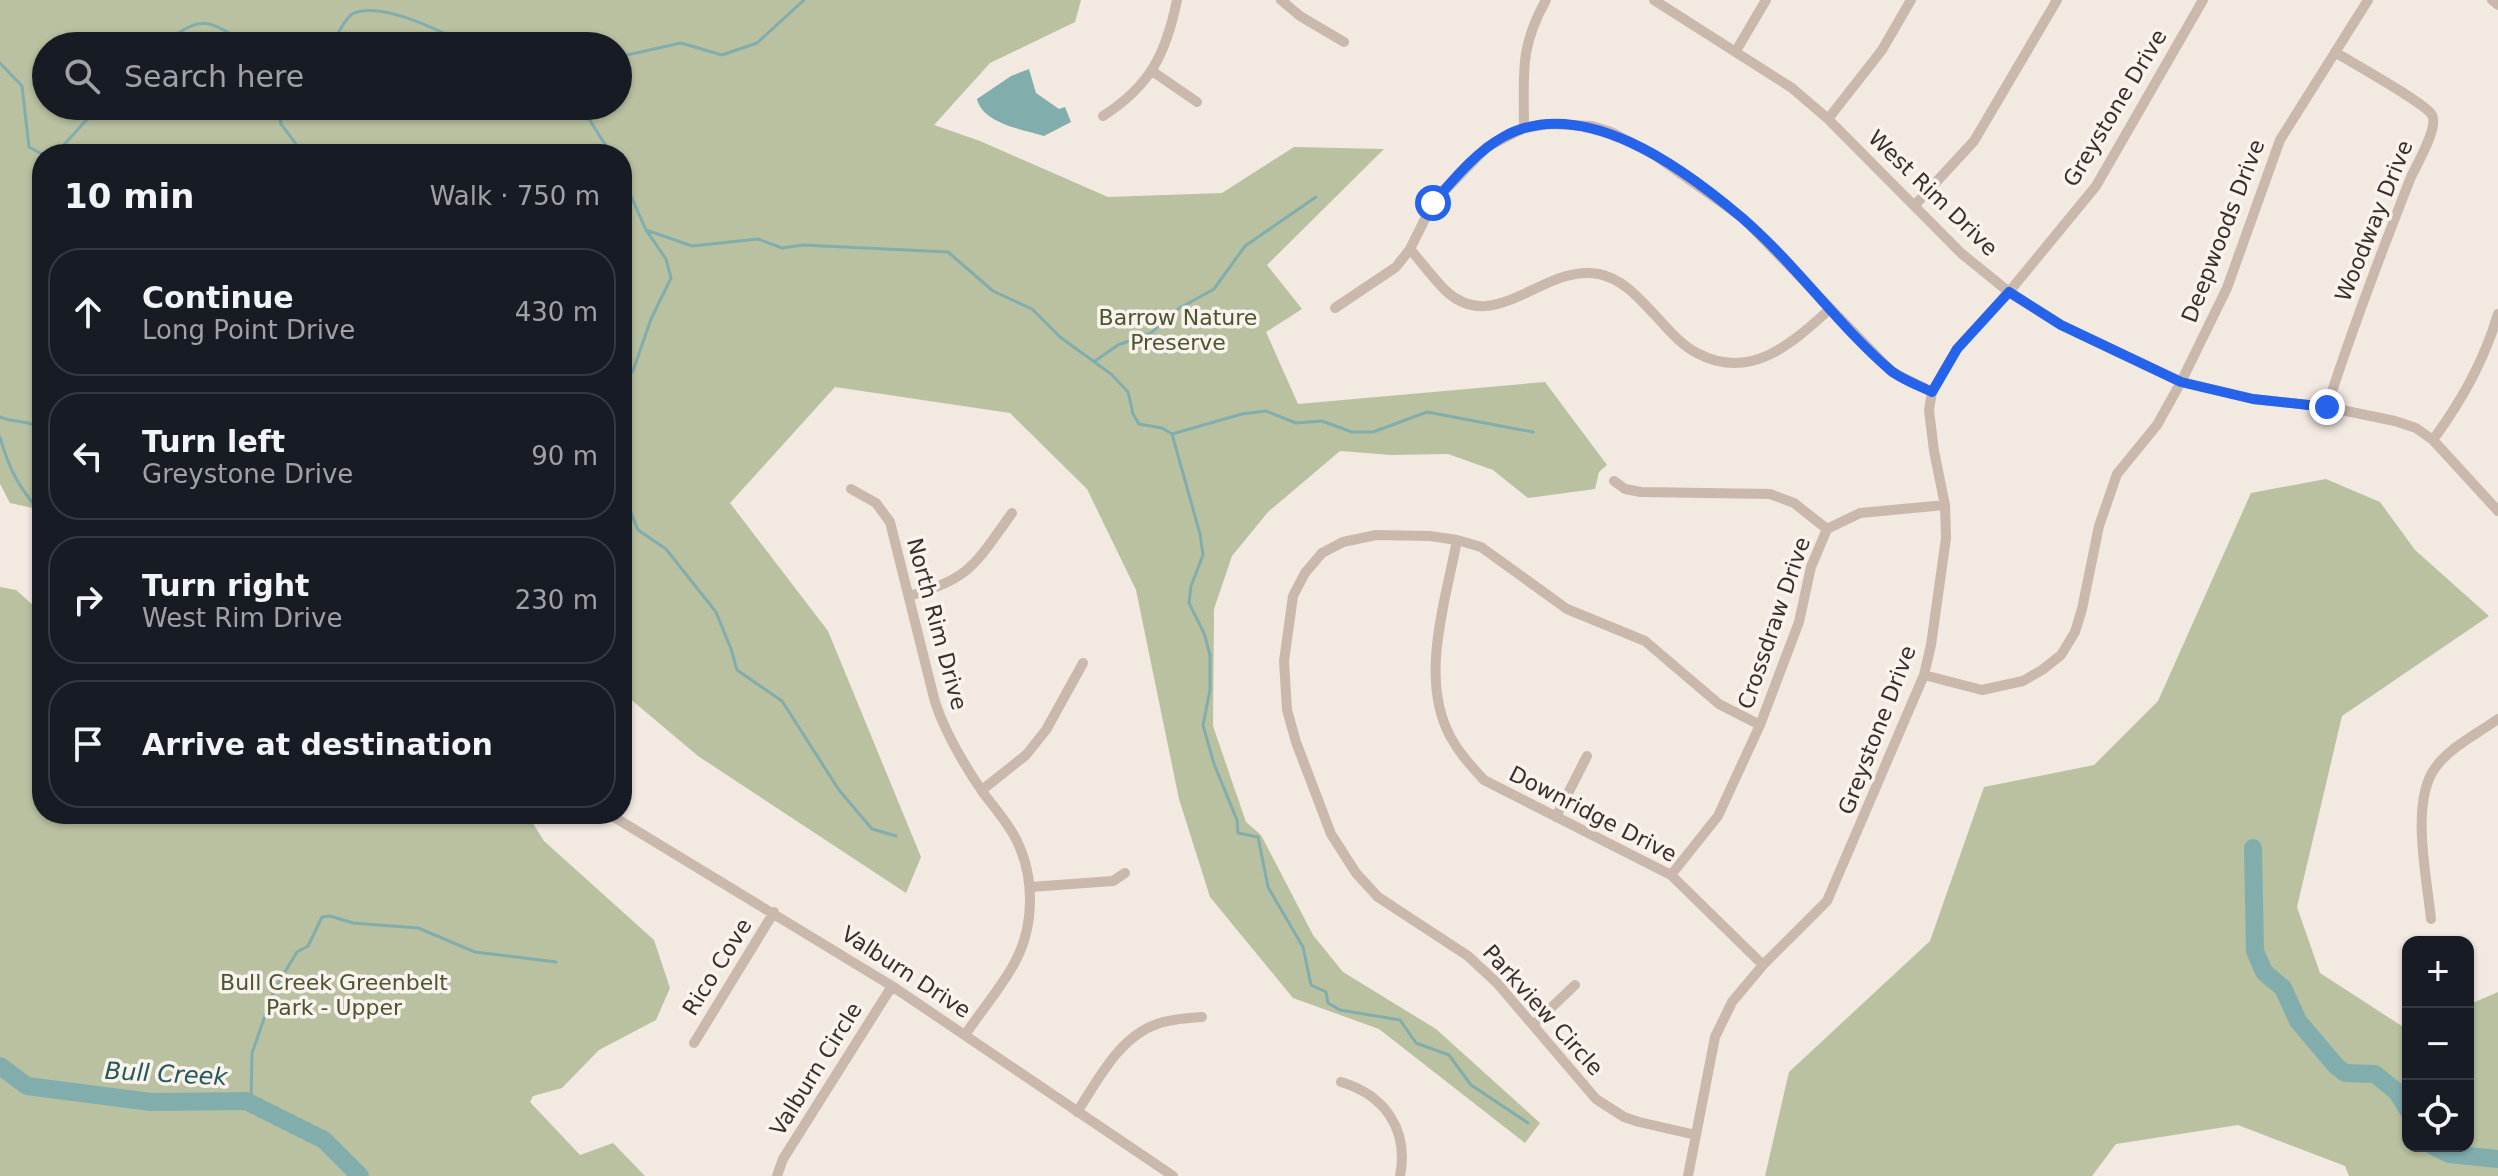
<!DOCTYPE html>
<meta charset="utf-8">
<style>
:root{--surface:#171b24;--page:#242831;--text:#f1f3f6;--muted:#9ea1a6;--line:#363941}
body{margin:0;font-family:"DejaVu Sans",sans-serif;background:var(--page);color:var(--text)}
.controls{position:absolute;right:24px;bottom:24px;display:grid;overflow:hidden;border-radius:16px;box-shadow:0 2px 6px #0004}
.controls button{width:72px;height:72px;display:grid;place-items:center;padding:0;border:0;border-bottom:2px solid var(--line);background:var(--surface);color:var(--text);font:40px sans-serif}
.stop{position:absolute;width:24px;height:24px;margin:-18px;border:6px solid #2563eb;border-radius:50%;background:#fff}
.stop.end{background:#2563eb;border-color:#fff;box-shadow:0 2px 8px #0008}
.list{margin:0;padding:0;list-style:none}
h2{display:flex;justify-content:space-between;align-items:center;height:104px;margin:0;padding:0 32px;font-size:34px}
h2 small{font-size:26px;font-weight:400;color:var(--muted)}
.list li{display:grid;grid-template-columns:52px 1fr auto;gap:24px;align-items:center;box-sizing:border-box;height:128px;margin:0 16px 16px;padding:0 16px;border:2px solid var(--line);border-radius:32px}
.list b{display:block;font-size:30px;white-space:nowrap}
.list p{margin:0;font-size:26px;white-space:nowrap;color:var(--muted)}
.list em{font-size:26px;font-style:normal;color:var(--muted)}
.icon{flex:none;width:44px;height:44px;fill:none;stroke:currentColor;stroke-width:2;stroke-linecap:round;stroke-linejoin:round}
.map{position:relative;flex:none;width:2498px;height:1176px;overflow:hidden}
.search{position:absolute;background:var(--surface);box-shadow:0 2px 6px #0004;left:32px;top:32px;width:600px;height:88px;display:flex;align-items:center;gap:20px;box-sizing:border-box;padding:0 28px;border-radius:44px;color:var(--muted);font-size:30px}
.panel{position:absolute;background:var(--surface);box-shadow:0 2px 6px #0004;left:32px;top:144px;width:600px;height:680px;border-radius:32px}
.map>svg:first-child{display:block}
</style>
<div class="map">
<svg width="2498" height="1176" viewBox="0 0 2498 1176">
<rect width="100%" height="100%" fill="#f2e9e1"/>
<path fill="#b9c1a1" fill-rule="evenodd" d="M0,0H1081L1075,22L990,63L934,125L980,141L1108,197L1222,193L1294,147L1384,149L1267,265L1302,309L1266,332L1298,404L1545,382L1607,465L1599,472L1595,489L1528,498L1493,470L1448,454L1391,455L1340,451L1268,512L1232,556L1214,609L1213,726L1246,822L1261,835L1313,935L1343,972L1436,1029L1540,1123L1525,1143L1379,1029L1293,998L1210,897L1179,799L1136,590L1087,489L1010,413L835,387L730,503L828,631L921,857L906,893L698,756L622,692V154H42V510L10,503L0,484ZM46,46H618V106H46Z
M2326,479L2380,502L2415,550L2489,616L2342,716L2297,907L2320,973L2408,1030V1146H2468V1005L2498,992V1176H2349L2345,1166L2238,1125L2116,1144L2092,1176H1765L1789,1072L1930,941L1984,787L2094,765L2158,701L2251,493Z
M0,587L16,590L42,613V814H527L544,841L654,940L670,988L656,1020L599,1050L562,1088L533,1096L530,1102L580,1155L613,1143L645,1176H0Z"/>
<path fill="#81aead" d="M1029,69L1036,93L1059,109L1065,107L1071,122L1044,136C1022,129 983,124 977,99L1011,76Z"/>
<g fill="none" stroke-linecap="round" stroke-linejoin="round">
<path stroke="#81aead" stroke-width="3" d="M161,46C201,14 208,18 248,46
M331,46C337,36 343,21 352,14C381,0 442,32 470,46
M618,57L681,43L722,55L757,43L804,0
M0,63L22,86L29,147L42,154
M278,106L281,124L296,144V154
M581,106L611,154
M43,154L62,147L99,106
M622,176L646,230L666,259L671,278L651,319L634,368L622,389
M646,230L692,246L758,239L782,248L803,245L948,252L993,291L1032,309L1060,337L1111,374L1128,392L1133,414L1139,424L1162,428L1172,434L1200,534L1203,555L1191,586L1189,603L1204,633L1210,655V690L1203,725L1214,764L1237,820L1238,833L1258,837L1268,887L1303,947L1311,985L1326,992L1328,1003L1340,1010L1400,1020L1416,1043L1449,1055L1471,1085L1528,1123
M1095,361L1118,345L1151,333L1178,309L1214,289L1245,246L1316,197
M0,417C14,423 29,420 42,428
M1172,434L1242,414L1266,411L1296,423L1322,421L1352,432H1373L1427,412L1533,432
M0,437C9,470 20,489 42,514
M622,491L638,530L666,549L716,612L731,649L737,670L782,701L839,790L872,829L896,836
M251,1103L252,1053L274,990L297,952L308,946L322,917L330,916L353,923L418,928L475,952L556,962"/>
<path stroke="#81aead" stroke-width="18" d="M2253,848L2255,951L2264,972L2283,988L2298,1021L2336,1066L2345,1073L2375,1074L2397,1092L2408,1110
M0,1066L27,1086L151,1102L246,1101L324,1140L360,1176
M2433,1146L2449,1154L2498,1159"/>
<path stroke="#cab8ad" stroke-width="10" d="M1281,0L1300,16L1344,42
M1654,0L1792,88L1828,119L1961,253L2009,292L2061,325L2181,382L2253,399L2327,407L2395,421L2416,428L2433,440L2498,511
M2492,0L2498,5
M1736,51L1766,0
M1152,71L1197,102
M1103,116C1150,86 1166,54 1177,0
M1828,119L1882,50L1911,0
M1524,128C1524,74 1519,48 1546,0
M1915,205L1974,141L2057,0
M1410,249C1422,263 1433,278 1446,291C1496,337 1543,263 1599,274C1622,279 1637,296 1652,312C1666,326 1679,344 1697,353C1751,382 1792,343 1830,309
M1335,308L1396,267L1410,249L1433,203L1487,147L1524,128L1549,124L1592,126L1611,132L1653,154L1743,218L1892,372L1932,392
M2327,407C2352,329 2381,253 2411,177C2417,164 2439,127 2432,115C2424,102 2352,63 2335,52
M2433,440C2462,400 2484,361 2498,314
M1614,481L1625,489L1641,492L1770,494L1794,503L1827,529
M851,489L876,503L890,522L935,702C946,735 964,765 984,794C995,808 1008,823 1016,839C1035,877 1035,926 1014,964C1001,988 981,1011 965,1035
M1457,540C1446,600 1419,678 1450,736C1459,753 1471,766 1484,780L1671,875L1763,965
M909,596C971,579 976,563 1012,513
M1924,675L1982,690L2023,681L2042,670L2061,655L2075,632L2082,609L2099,526L2117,474L2157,425L2181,382L2227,288L2280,140L2368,0
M982,790L1026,755L1046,730L1083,663
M609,814L892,986L1173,1176
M1556,817L1587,756
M1671,875L1718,816L1760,725L1799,622L1811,567L1827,529L1860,513L1945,505
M1030,887L1113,881L1125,873
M2431,919C2427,878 2410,803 2435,768C2450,747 2477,734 2498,719
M1533,1025L1575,985
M694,1043L774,912
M1341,1082C1385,1095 1409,1130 1400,1176
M1077,1112C1098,1080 1119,1037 1157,1024C1171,1019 1187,1018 1202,1017
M1696,1135L1639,1122L1624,1117L1596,1099L1497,983L1468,956L1378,897L1356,873L1331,834L1296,742L1287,710L1284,661L1293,596L1305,573L1322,553L1343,542L1376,535L1430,536L1457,540L1481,547L1567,609L1645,641L1719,704L1760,725
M777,1176L783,1159L892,986
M1688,1176L1715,1037L1732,1002L1763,965L1827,901L1924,675L1931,645L1946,538L1945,505L1934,451L1929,410L1932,392L1957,349L2009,292L2096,186L2203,0"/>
</g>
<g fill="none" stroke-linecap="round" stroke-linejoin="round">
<path stroke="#2563eb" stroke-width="10" d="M1433,203C1454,179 1476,152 1503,137C1582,93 1683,168 1741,217C1795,263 1836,323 1889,369C1900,379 1918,385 1932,392L1957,349L2009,292L2061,325L2181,382L2253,399L2327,407"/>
</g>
<g text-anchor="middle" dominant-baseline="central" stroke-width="7" stroke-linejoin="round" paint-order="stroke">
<g font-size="22" fill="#392e2b" stroke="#faf3ed">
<text transform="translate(2115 108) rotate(-59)">Greystone Drive</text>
<text transform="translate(1933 193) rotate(44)">West Rim Drive</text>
<text transform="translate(2374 221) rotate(-68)">Woodway Drive</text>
<text transform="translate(2223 231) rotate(-69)">Deepwoods Drive</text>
<text transform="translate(1774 623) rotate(-71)">Crossdraw Drive</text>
<text transform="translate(937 624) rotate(75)">North Rim Drive</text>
<text transform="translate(1877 730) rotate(-69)">Greystone Drive</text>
<text transform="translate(1593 814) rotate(27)">Downridge Drive</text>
<text transform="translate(717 967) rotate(-58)">Rico Cove</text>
<text transform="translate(906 972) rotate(33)">Valburn Drive</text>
<text transform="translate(1543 1010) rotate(48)">Parkview Circle</text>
<text transform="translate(816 1069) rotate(-58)">Valburn Circle</text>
</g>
<g font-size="22" fill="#4b5630" stroke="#faf3ed">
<text x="1178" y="317">Barrow Nature<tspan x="1178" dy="25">Preserve</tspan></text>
<text x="334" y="982">Bull Creek Greenbelt<tspan x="334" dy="25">Park - Upper</tspan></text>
</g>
<g font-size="24" font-style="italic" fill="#225959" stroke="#faf3ed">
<text transform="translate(166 1074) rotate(3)">Bull Creek</text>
</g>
</g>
</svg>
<div class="controls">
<button>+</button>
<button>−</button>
<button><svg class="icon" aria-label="locate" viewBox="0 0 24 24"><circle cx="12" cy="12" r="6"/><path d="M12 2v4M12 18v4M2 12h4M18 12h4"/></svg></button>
</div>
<div class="stop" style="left:1433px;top:203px"></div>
<div class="stop end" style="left:2327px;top:407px"></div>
<div class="search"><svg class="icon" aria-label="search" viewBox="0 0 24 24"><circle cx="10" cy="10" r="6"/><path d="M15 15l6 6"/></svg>Search here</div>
<section class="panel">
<h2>10 min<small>Walk · 750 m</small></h2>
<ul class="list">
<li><svg class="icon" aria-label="ahead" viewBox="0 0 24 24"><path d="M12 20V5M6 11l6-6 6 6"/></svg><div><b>Continue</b><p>Long Point Drive</p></div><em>430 m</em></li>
<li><svg class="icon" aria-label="left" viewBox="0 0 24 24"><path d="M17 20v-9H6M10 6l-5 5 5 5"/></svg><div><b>Turn left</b><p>Greystone Drive</p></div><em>90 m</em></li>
<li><svg class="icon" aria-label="right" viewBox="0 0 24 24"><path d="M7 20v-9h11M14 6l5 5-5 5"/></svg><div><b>Turn right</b><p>West Rim Drive</p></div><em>230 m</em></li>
<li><svg class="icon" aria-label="arrive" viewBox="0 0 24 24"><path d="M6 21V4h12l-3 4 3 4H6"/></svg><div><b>Arrive at destination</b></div></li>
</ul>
</section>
</div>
